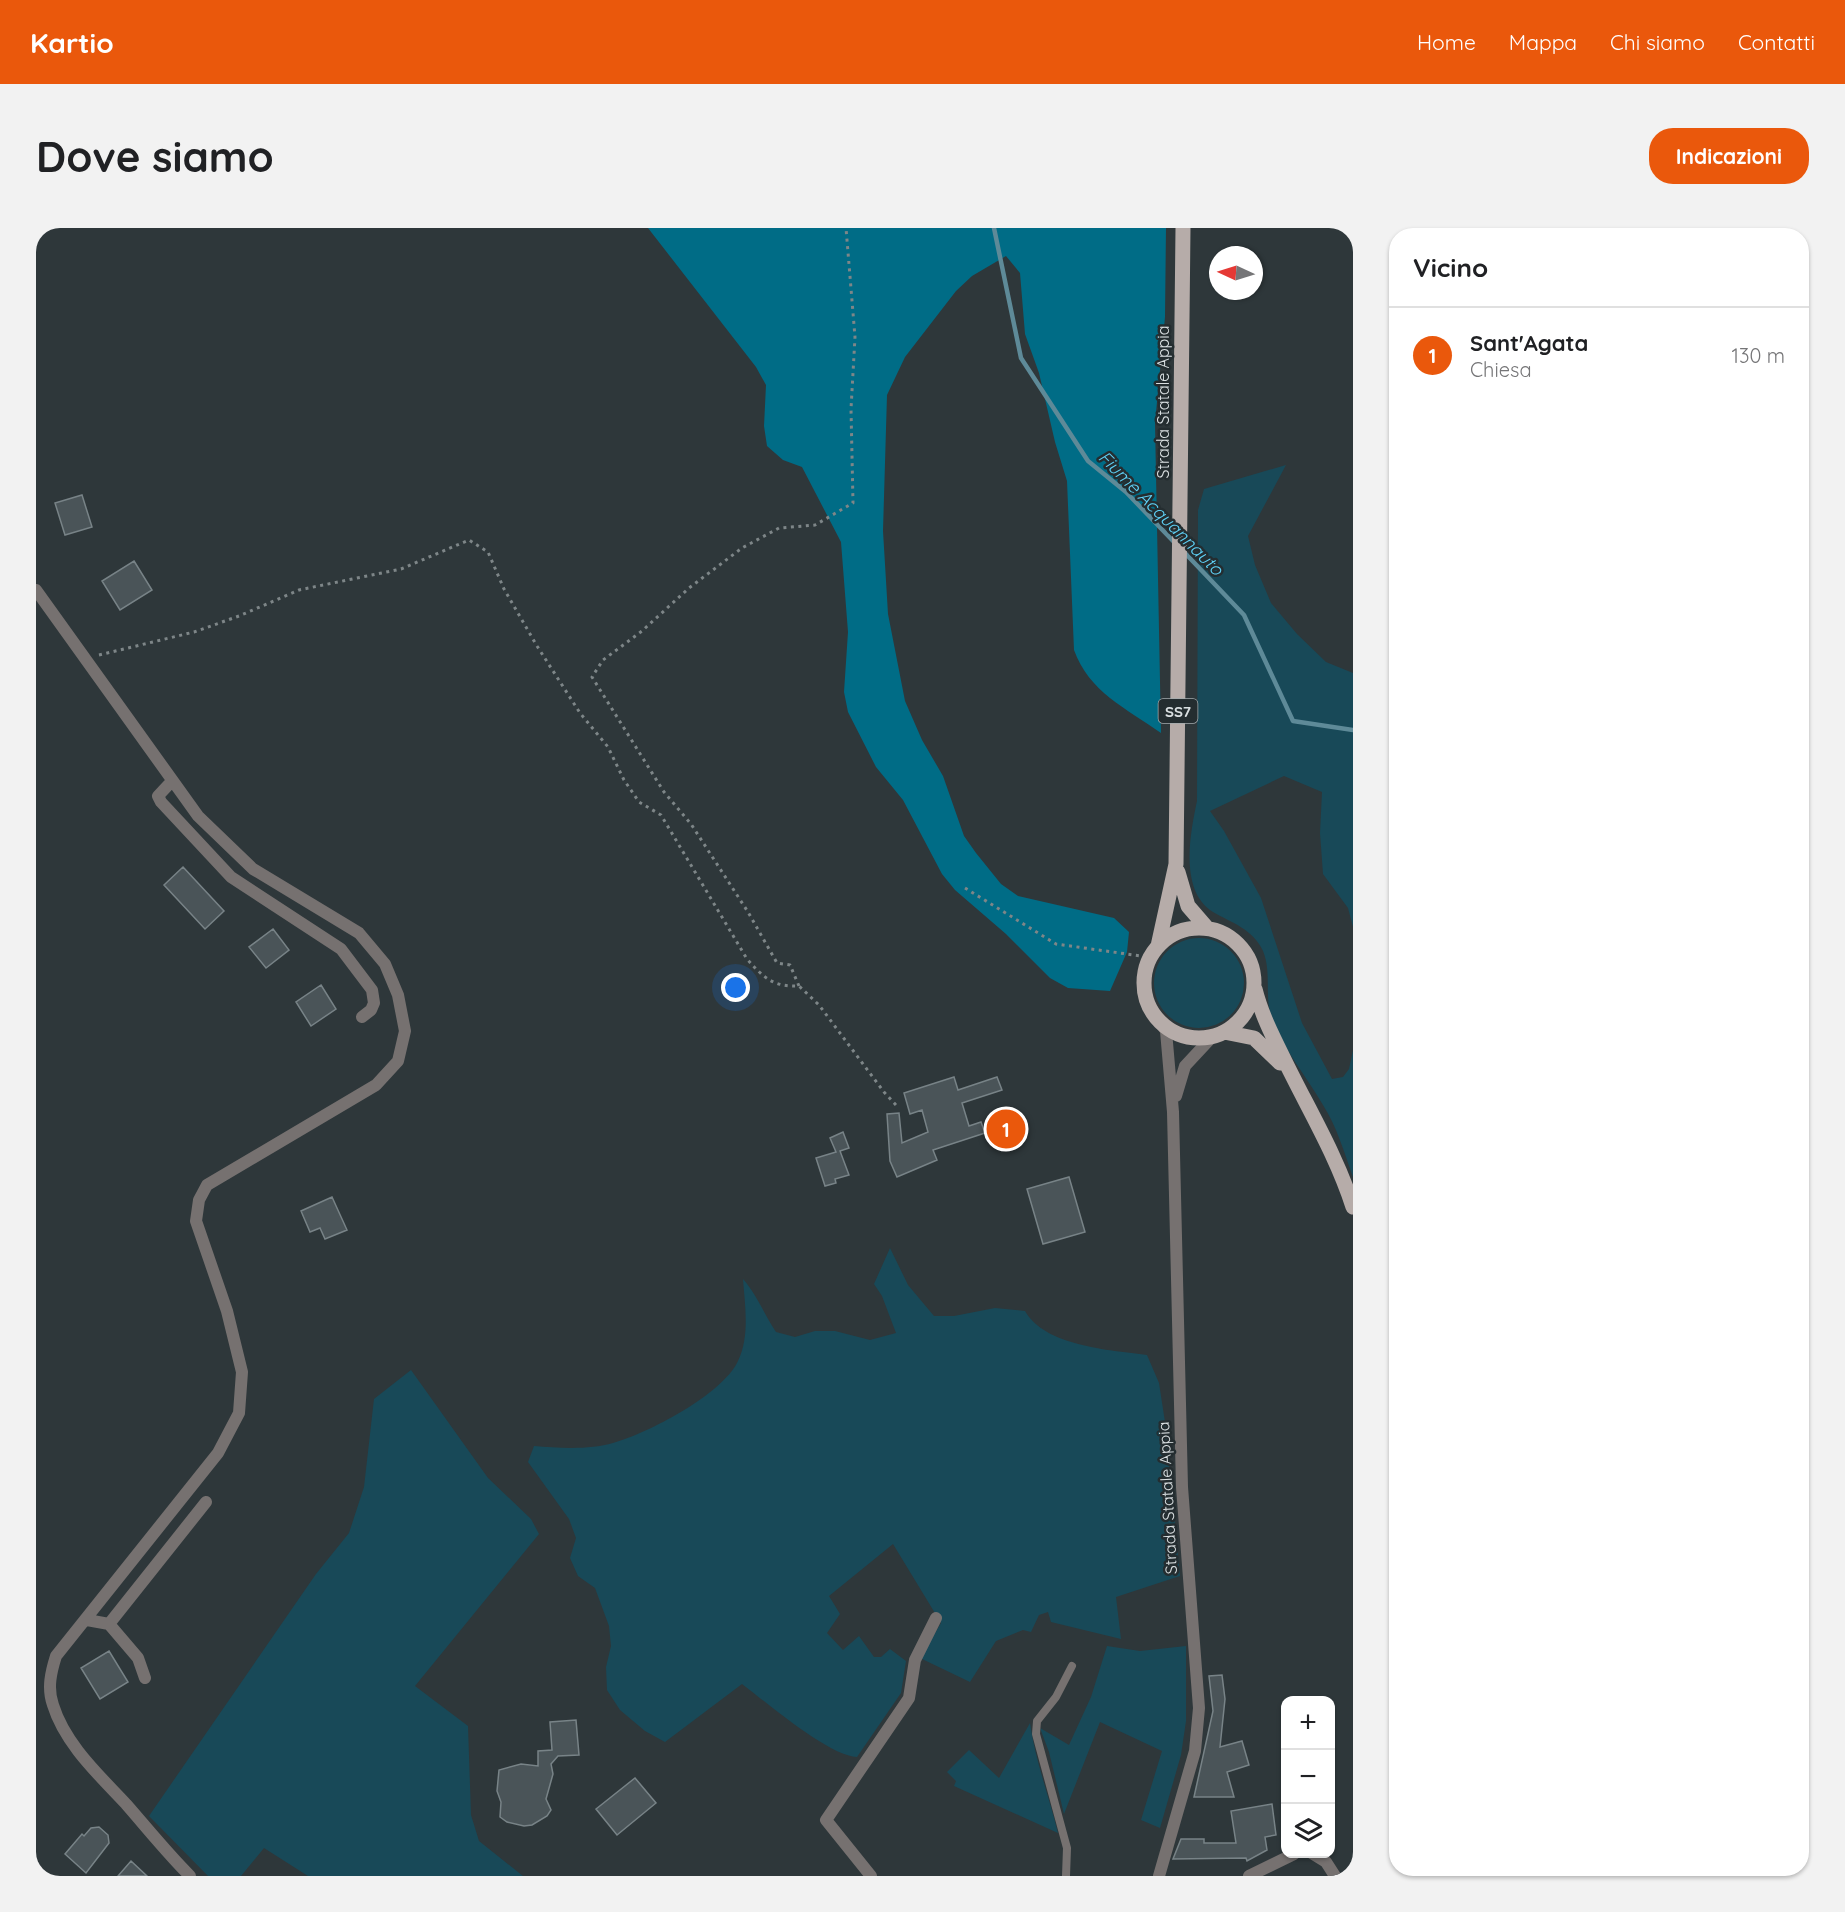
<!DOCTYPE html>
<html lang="it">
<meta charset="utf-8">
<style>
:root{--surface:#fff;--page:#f2f2f2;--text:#202124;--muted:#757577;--line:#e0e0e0;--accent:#ea580c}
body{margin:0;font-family:Quicksand,sans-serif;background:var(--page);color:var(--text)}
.controls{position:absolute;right:18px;bottom:18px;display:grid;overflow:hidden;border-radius:12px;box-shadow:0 2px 4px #0004}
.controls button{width:54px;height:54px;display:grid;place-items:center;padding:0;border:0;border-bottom:2px solid var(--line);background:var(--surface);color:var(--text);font:30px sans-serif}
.compass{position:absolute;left:1173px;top:18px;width:54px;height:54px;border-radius:50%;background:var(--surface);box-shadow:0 2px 4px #0004;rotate:274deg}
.you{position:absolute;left:700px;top:760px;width:21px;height:21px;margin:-15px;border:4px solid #fff;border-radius:50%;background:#1a73e8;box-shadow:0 0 0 9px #1a73e833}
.badge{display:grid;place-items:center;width:39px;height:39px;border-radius:50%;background:var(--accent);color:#fff;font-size:20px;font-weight:700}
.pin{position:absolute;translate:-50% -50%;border:3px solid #fff;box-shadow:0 2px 6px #0006}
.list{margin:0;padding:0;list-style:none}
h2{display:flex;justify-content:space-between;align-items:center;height:78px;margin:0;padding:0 24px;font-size:26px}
h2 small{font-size:20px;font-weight:400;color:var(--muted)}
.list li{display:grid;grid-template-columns:39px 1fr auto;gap:18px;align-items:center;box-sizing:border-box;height:96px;padding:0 24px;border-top:2px solid var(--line)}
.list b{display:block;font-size:22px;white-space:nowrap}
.list p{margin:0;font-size:20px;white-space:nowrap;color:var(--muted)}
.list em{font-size:20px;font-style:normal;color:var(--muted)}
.icon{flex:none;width:33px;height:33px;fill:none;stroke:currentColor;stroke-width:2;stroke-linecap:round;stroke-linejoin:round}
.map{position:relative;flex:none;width:1317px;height:1648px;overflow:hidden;border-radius:24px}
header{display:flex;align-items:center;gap:36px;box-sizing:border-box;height:84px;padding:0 30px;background:var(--accent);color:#fff}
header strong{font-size:28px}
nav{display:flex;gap:33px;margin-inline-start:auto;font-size:21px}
.intro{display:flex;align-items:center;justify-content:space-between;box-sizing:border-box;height:144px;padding:0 36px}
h1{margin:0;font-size:42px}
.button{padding:15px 27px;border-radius:24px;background:var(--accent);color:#fff;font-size:21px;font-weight:700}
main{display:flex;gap:36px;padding:0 36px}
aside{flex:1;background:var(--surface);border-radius:24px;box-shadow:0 2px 4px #0004}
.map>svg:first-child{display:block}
</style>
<header>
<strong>Kartio</strong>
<nav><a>Home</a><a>Mappa</a><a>Chi siamo</a><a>Contatti</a></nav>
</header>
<div class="intro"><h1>Dove siamo</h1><a class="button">Indicazioni</a></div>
<main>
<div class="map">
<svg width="1317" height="1648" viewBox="0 0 1317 1648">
<rect width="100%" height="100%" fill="#2e373a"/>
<path fill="#184958" d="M1250,237L1212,308L1219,337L1235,375L1261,406L1290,434L1317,445V699L1312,680L1287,646L1284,605L1286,564L1248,548L1174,583L1188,603L1225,670L1266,795L1296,851L1307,849L1313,841L1317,822V949C1308,924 1301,899 1287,877C1271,849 1247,821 1236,790C1228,769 1236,745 1227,723C1217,701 1196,695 1177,684C1143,663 1154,606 1161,573L1162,282L1168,261Z
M1118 755a45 45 0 1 1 90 0a45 45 0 1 1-90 0Z
M854,1020L872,1057L898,1088H918L959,1080L989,1083C1009,1118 1073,1122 1111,1127L1123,1155L1129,1194L1144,1348L1080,1369L1085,1411L1015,1394L1012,1384L1003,1387L995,1404L987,1402L960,1413L934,1454L884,1430L905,1395L857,1316L793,1368L804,1386L791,1405L807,1422L823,1408L838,1429H845L854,1421L870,1433L865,1465L821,1529C794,1529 730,1474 706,1456L629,1514L609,1503L584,1482L571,1462L570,1439L575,1418L573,1398L559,1360L542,1348L534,1330L540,1310L533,1291L492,1234L498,1218C522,1220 554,1222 577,1215C612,1205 686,1167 702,1133C714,1108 709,1078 707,1051C721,1067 728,1086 740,1104L759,1109L779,1103H799L834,1112L860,1105L846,1068L838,1056Z
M375,1142L452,1250L495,1291L503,1306L379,1458L432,1498L435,1587L443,1613L487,1648H272L228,1620L205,1648H172L113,1588L280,1346L313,1305L328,1259L338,1171Z
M1071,1418L1104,1423L1150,1418V1493L1145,1527L1124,1600L1105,1592L1126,1523L1064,1494L1028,1586L1013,1524L1004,1500L1033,1517L1055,1469Z
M994,1495C999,1532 1013,1568 1022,1605L918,1558L920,1553L911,1544L933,1522L963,1550Z"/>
<path fill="#006c86" d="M612,0H1130L1129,89L1119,195L1125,505C1090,480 1053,464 1038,422L1031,253L1019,214L1003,145L989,106L984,45L970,28L936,48L920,63L869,129L851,167L847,303L852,386L869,473L886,512L907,548L928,608L940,625L965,656L982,668L1078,690L1093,704L1091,724L1074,763L1032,760L1014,750L970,706L919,662L906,646L867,572L840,539L812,484L808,464L812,404L805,314L766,239L747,232L731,218L728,198L730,157L720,139Z"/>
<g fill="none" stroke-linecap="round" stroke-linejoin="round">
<path stroke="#5e8a98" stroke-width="4.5" d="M958,0L985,130L1052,233L1090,264L1139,315
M1147,323L1208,387L1257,493L1317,502"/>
</g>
<path fill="#4a5458" stroke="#788387" stroke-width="1.5" d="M46,267L56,299L29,307L19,275Z
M98,333L116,362L84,382L66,353Z
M147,639L188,683L169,701L128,657Z
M237,701L253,722L230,740L213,719Z
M285,757L300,781L275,798L260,774Z
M918,849L922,862L961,849L966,862L926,875L933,898L945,894L949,905L897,922L901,932L861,949L854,933L851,886L863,885L866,915L892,904L886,882L874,886L868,865Z
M977,891L981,904L963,911L958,898Z
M807,904L813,920L804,923L813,947L799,951L800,955L789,958L780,930L800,924L794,910Z
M1033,949L1049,1004L1007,1016L991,961Z
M296,969L311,1002L289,1011L284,1000L274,1004L265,983Z
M73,1423L92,1454L64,1471L45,1440Z
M1186,1447L1189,1471L1184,1519L1206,1513L1213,1537L1191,1544L1198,1569H1158L1177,1483L1173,1448Z
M540,1492L543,1527L522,1528L515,1536L517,1546L510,1571L515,1582L511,1588L496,1597L488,1598L471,1594L464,1589L465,1574L461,1563L463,1542L485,1536L502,1538V1523L516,1522L514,1494Z
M599,1550L620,1575L581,1607L560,1581Z
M1236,1576L1240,1607L1229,1609L1231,1622L1211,1633L1210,1630L1137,1631L1145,1611H1168V1615H1200L1195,1583Z
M63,1599L72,1607L73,1615L50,1645L29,1626L46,1606L48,1608L55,1600Z
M95,1633L111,1648H82Z"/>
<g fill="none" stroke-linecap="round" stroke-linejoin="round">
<path stroke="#7e8688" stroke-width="3" stroke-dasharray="3 4.5" stroke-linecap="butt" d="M63,427L158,404L203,388L263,362L365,341L433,312L452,324L468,361L501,418L544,485L572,519L588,552L603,574L625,587L711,731C728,750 737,759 763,758L783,777L848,864L860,877
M929,660L1020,716L1112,729
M763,758L754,737L741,735L712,684L655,596L628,564L556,449L567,432L606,403L653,360L706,320L743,300L779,297L817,275L815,181L819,109L810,0"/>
<path stroke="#767170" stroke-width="8" d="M1030,1648L1031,1620L1000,1506L1001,1493L1020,1469L1036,1438"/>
<path stroke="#767170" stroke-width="12" d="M0,362L162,588L217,641L323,705L349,736L362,767L369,803L362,833L340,857L171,957L163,972L160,993L191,1083L206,1144L203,1185L182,1225L20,1428C15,1444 11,1460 17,1477C29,1516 63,1547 90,1576C111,1600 131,1625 154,1648
M136,553L122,568L125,574L195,649L305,721L336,762L338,775L335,782L326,789
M51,1392L73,1396L170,1274
M73,1396L102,1430L109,1450
M835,1648L790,1592L873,1470L879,1432L900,1390"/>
<path stroke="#767170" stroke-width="12" d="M1140,868L1149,838L1176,809
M1277,1626L1290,1634L1299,1648
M1123,1648L1159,1523L1163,1480L1146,1259L1137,884L1130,803L1126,796
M1213,1648L1258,1626"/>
<path stroke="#b6aca9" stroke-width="15" d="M1142,644L1152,678L1171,700
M1108 755a55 55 0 1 1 110 0a55 55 0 1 1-110 0Z
M1122,718L1140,636L1147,0
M1219,761C1225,785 1236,807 1247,829C1271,879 1300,926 1317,979
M1188,804L1218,810L1244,835"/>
</g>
<g text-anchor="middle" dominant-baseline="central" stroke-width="5" stroke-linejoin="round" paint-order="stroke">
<rect fill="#242d30" stroke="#a3aaad" stroke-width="1.5" x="1122.5" y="471" width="39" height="24" rx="4.5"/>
<g font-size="15" font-weight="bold" fill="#dae0e2">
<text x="1142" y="483">SS7</text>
</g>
<g font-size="16" fill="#dae0e2" stroke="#242d30">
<text transform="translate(1127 174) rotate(-90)">Strada Statale Appia</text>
<text transform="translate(1131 1270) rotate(-93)">Strada Statale Appia</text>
</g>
<g font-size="18" font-style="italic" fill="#5ed1f6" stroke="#242d30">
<text transform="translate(1125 285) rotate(45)">Fiume Acquannauto</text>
</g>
</g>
</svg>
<div class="controls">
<button>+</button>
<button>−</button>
<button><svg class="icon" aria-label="layers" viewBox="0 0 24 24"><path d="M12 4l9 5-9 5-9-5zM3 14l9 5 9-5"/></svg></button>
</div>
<svg class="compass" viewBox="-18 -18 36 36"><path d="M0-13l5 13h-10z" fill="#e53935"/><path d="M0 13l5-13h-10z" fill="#757577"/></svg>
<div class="you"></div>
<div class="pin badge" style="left:970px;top:901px">1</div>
</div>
<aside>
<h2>Vicino<small></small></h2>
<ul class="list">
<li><span class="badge">1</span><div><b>Sant'Agata</b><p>Chiesa</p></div><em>130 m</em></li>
</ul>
</aside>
</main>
